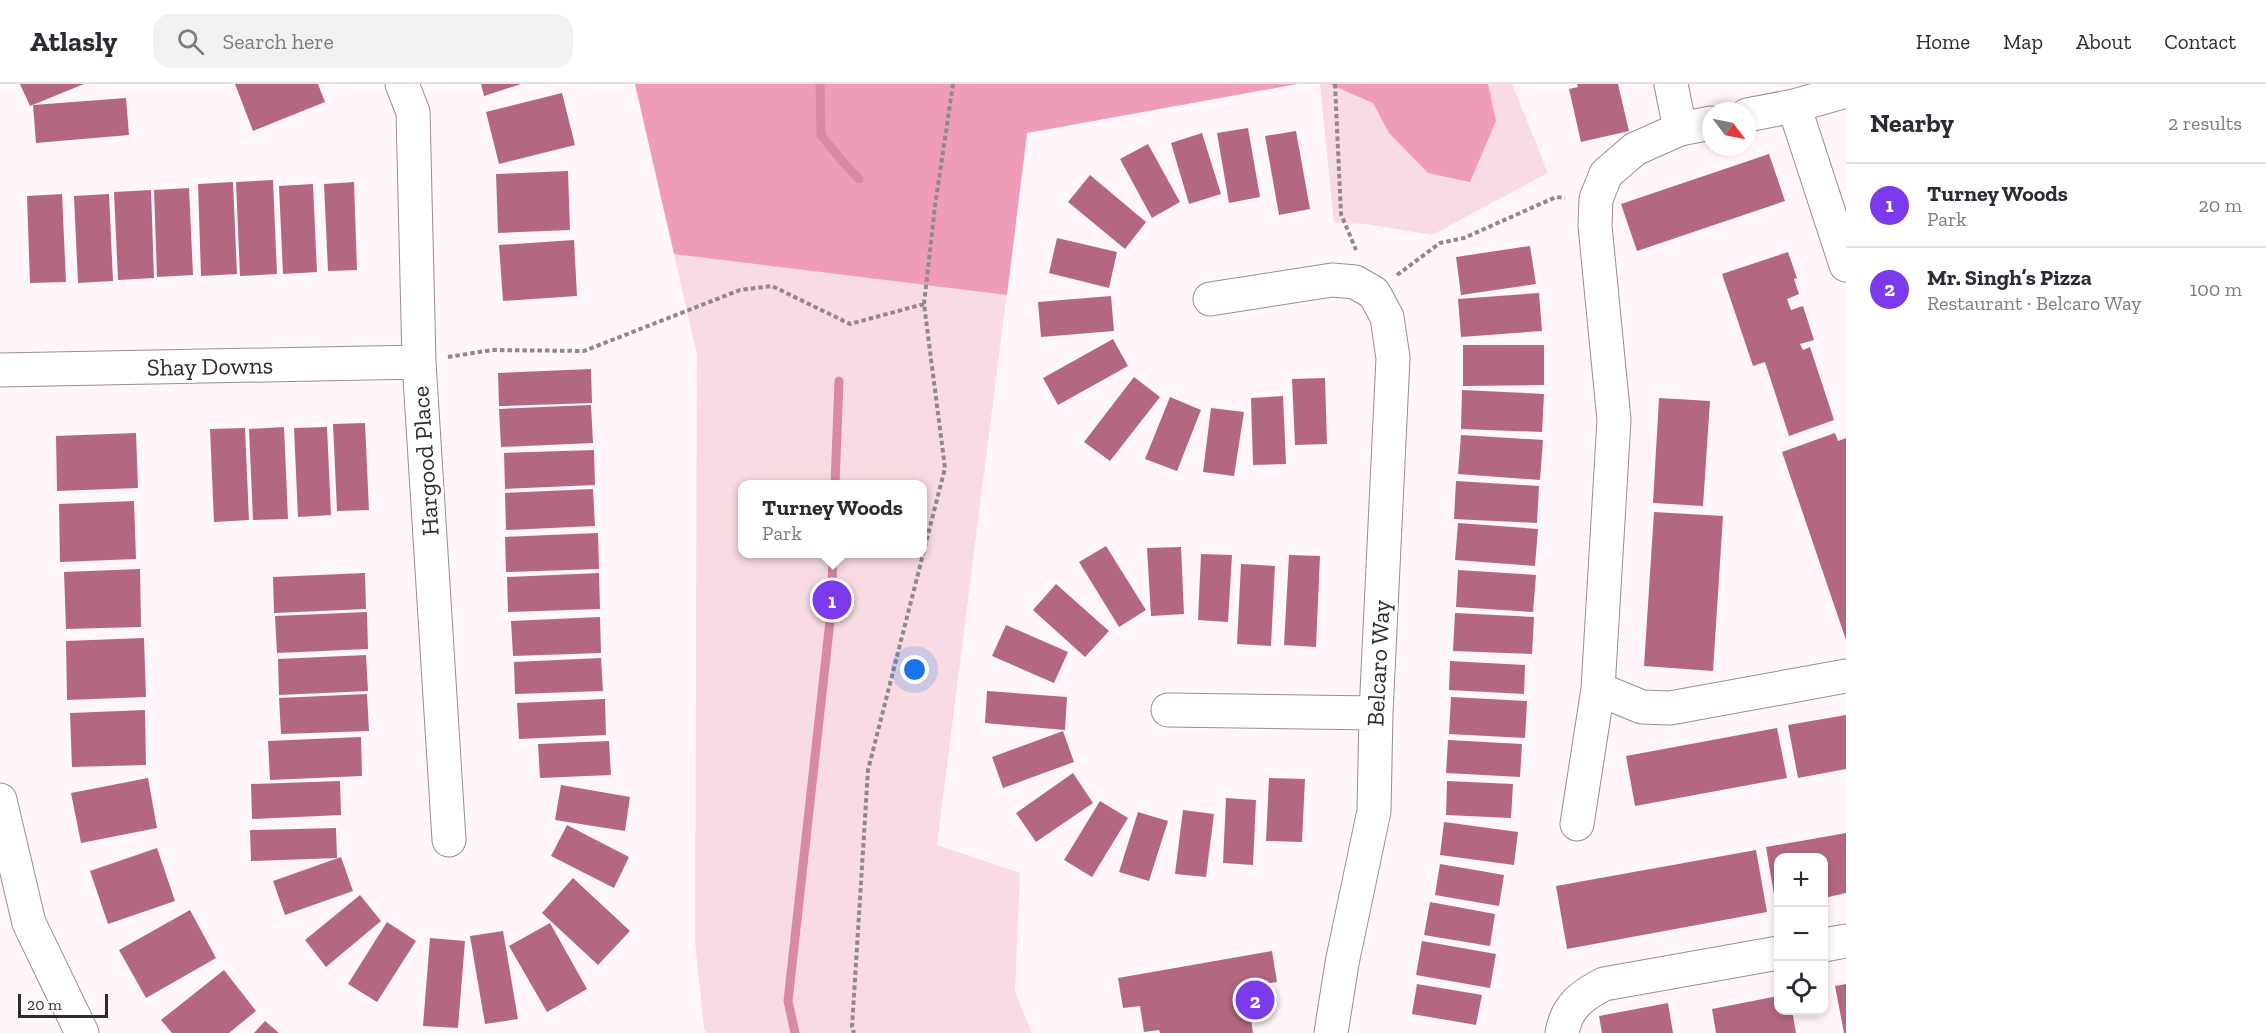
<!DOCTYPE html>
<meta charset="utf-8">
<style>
:root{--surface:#fff;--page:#f2f2f3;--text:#2b2b33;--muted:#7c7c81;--line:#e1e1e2;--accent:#7c3aed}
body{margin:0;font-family:"Zilla Slab",serif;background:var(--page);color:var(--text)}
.controls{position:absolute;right:18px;bottom:18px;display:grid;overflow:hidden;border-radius:12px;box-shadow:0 3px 9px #0003}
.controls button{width:54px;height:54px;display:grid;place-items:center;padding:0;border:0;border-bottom:2px solid var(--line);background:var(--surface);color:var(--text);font:30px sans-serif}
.compass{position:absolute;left:1702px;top:18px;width:54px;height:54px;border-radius:50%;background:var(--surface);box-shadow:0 3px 9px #0003;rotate:122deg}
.scale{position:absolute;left:18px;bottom:15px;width:90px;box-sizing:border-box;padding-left:6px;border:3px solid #312a2c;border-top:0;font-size:16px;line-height:21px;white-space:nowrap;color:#312a2c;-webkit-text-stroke:4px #fff;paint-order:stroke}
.you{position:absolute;left:915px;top:586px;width:21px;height:21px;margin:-15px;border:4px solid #fff;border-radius:50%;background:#1a73e8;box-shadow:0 0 0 9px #1a73e833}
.badge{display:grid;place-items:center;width:39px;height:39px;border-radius:50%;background:var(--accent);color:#fff;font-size:20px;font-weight:700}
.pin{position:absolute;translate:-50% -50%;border:3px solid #fff;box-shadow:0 2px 6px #0006}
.popup{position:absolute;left:738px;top:396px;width:189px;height:78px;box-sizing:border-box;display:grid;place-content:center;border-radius:12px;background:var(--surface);filter:drop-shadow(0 2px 4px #0005);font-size:20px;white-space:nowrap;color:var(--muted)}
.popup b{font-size:22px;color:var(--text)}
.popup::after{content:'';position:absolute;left:50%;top:100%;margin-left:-12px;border:12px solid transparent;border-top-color:var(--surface)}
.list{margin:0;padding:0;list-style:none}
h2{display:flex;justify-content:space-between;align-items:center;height:78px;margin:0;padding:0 24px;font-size:26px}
h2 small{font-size:20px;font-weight:400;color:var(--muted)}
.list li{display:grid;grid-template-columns:39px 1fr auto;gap:18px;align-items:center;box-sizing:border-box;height:84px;padding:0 24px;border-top:2px solid var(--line)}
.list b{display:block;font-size:22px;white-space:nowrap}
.list p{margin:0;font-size:20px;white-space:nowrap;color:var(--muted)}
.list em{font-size:20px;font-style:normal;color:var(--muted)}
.icon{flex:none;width:33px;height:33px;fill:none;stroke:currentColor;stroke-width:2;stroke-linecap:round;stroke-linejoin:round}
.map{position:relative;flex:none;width:1846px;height:949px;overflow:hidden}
header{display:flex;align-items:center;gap:36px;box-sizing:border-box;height:84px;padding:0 30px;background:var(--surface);border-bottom:2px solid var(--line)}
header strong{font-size:28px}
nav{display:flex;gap:33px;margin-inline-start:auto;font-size:21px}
.search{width:420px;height:54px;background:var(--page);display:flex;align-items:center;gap:15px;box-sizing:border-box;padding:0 21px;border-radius:18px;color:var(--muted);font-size:22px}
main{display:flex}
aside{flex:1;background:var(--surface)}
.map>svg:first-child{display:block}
</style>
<header>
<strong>Atlasly</strong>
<div class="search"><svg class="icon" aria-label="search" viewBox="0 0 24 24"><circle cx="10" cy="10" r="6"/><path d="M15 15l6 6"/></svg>Search here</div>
<nav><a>Home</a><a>Map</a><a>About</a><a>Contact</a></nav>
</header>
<main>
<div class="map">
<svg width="1846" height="949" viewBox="0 0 1846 949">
<rect width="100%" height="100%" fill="#fef6f8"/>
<path fill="#f9dce3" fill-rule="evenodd" d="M635,0H1297L1027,49L937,761L1020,789L1015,907L1032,949H707L704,944L695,858L697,271ZM742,400H922V470H742Z
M1320,0H1512L1548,89L1432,151L1366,140L1334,139Z"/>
<path fill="#ef9db6" d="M635,0H1297L1027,49L1007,211L674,170Z
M1329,0H1488L1496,37L1470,98L1428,89L1389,49L1373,19Z"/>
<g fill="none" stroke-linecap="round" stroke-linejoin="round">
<path stroke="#d98aa2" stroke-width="9" d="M820,0L821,51L842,77L859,95
M835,400L839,297
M795,949L788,917L831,528L833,470"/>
</g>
<path fill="#b46880" d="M20,0H84L30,22Z
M235,0H318L325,18L253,47Z
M481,0H521L484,12Z
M1577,0H1618L1629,47L1581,58L1569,5L1578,3Z
M562,9L575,61L499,80L486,28Z
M126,14L129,51L36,59L33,21Z
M1248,44L1260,113L1229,119L1217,49Z
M1296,47L1310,125L1279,131L1265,52Z
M1202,49L1221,110L1189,120L1171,59Z
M1148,60L1180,118L1152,134L1120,75Z
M1769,70L1785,117L1637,167L1621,120Z
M568,87L570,146L498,149L496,90Z
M1090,91L1146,138L1125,165L1068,118Z
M273,96L277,190L240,192L236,98Z
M233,98L237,190L201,192L198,100Z
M354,98L357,186L328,187L324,100Z
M313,100L317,188L283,190L279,102Z
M189,104L193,191L157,193L154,106Z
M151,106L154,194L118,196L114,108Z
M62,110L66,198L30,199L27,112Z
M109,110L113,197L78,199L74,112Z
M1057,154L1117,168L1109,204L1049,189Z
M574,156L577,212L503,217L499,161Z
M1530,162L1536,200L1461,211L1456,173Z
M1788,168L1797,194L1794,195L1799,210L1787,215L1791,226L1803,222L1814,256L1800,260L1803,266L1810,263L1834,336L1789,352L1765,278L1753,282L1722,190Z
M1539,209L1542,247L1461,253L1458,215Z
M1111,212L1114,247L1041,253L1038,218Z
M1113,255L1128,282L1058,321L1043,294Z
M1463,261H1544V301L1463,302Z
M591,285L592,319L499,322L498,289Z
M1134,293L1160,313L1110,377L1084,358Z
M1325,294L1327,360L1295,361L1292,295Z
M1462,306L1544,310L1542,348L1461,345Z
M1283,312L1286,380L1253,381L1251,314Z
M1170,313L1201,326L1177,387L1145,375Z
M1659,314L1710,317L1703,422L1653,419Z
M591,321L593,359L501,363L499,325Z
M1211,324L1244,328L1234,392L1203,388Z
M365,339L369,426L337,427L333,340Z
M284,343L288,435L253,436L249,345Z
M327,343L331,431L298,433L294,344Z
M245,344L249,436L214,438L210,345Z
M136,349L138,404L57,407L56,352Z
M1835,349L1838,357L1846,354V556L1782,368Z
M1461,351L1543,356L1540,396L1458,390Z
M594,366L595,401L505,405L504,369Z
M1456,397L1539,402L1537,439L1454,435Z
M593,405L595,442L506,446L505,409Z
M134,417L136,475L60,478L59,420Z
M1654,428L1723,432L1713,587L1644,582Z
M1458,439L1538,445L1535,482L1455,476Z
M598,449L599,485L506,488L505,453Z
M1106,462L1146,526L1119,543L1079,478Z
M1181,463L1184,530L1151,532L1147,464Z
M1201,470L1232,471L1228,538L1198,536Z
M1289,471L1320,472L1316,563L1284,561Z
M1241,480L1275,482L1271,562L1237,560Z
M140,485L141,543L66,545L64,488Z
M1458,486L1536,491L1533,528L1456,523Z
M365,489L366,525L274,529L273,493Z
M599,489L600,525L508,528L507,493Z
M1056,500L1109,547L1085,573L1033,526Z
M367,528L368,565L277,569L275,532Z
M1455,529L1534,533L1532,570L1453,567Z
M600,533L601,569L513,572L511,537Z
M1006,541L1068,568L1054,599L992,572Z
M144,554L146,613L67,616L66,557Z
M366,571L368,607L279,611L278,575Z
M601,574L603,607L515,610L514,578Z
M1450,577L1525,581L1524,610L1449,606Z
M987,607L1067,613L1065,646L985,639Z
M367,610L369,647L281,650L279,614Z
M1451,613L1527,617L1525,654L1449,650Z
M605,615L606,651L519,655L517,619Z
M145,626L146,681L72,683L70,629Z
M1846,631V685L1798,694L1788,641Z
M1777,644L1787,694L1635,722L1626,672Z
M1063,647L1074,678L1003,704L992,673Z
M361,653L362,692L270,696L268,657Z
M1448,656L1522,660L1520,693L1446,689Z
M609,657L611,691L540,694L538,660Z
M1073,689L1093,719L1036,758L1016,729Z
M148,694L157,744L81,759L71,709Z
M1269,694L1305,695L1302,758L1266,757Z
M340,697L341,731L252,735L251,700Z
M1447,697L1513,700L1511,734L1446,731Z
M561,701L630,713L625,747L555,736Z
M1226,714L1256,716L1253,781L1223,779Z
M1100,717L1128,734L1092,793L1064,776Z
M1183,726L1214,730L1206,793L1175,790Z
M1138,728L1168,737L1149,797L1119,788Z
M1444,738L1518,748L1514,781L1440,771Z
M567,741L629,773L614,804L551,772Z
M336,744L337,774L251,777L250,746Z
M1846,749V809L1824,814V774H1778V822H1776L1766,763Z
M157,764L175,817L108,840L90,787Z
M1756,766L1767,828L1567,865L1556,802Z
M341,773L353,807L285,831L273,797Z
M1440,780L1504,791L1499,822L1435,811Z
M573,794L630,847L598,881L542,829Z
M360,811L381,837L326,883L305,856Z
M1430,818L1495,830L1490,862L1424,851Z
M190,826L216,874L146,914L119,866Z
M387,838L416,857L377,918L348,900Z
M550,839L587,905L547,928L509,862Z
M503,847L518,935L485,940L470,852Z
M430,854L465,857L458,944L423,942Z
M1422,857L1496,870L1490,904L1416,891Z
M1272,867L1277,898L1261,900L1266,927L1250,929L1253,949H1160L1159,946L1144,948L1140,922L1123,924L1118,894Z
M224,886L256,927L229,949H172L161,936Z
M1417,900L1482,911L1476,941L1412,930Z
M1846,900V949H1844L1835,902Z
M1778,912V926H1792L1796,949H1716L1712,925Z
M1668,919L1673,949H1602L1599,932Z
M265,937L279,949H254Z"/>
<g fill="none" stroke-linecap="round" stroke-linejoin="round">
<defs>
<path id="minor" d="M402,0L413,28L419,278L449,756
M1671,0L1680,45
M1794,22L1846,181
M1747,31L1794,22L1846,7
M1210,215L1332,196L1355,198L1374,209L1387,233L1393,274L1376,629L1374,727L1342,879L1331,949
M0,286L419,278
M1598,605L1642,623L1670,624L1846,592
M1168,626L1376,629
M0,716L29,839L82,949
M1577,740L1598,605L1614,336L1595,142L1596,115L1606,90L1635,65L1680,45L1711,39
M1824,861L1846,857
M1562,949C1567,922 1581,912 1604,900L1778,869"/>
</defs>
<use href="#minor" stroke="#9e8b90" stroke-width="35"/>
<path stroke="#90888a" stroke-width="4" stroke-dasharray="4.5 3" stroke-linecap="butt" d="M1335,0L1341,130L1356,166
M1397,191L1440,159L1464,154L1556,113L1565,114
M924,220L935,122L953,0
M448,273L492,266L584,267L740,206L772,202L850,240L924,220L945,384L868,686L852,943L854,949"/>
<use href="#minor" stroke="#fff" stroke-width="33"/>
</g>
<g text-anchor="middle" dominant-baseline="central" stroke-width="6" stroke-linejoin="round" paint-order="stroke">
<g font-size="24" fill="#312a2c" stroke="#fff">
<text transform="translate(210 282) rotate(-1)">Shay Downs</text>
<text transform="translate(425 377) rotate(-94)">Hargood Place</text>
<text transform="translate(1378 579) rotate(-87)">Belcaro Way</text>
</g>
</g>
</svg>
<div class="controls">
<button>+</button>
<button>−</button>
<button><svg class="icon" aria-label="locate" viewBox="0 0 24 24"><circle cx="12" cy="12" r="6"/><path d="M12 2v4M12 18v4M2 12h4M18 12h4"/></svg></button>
</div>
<svg class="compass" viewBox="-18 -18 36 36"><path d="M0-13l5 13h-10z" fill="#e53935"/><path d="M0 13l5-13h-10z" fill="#7c7c81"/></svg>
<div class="scale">20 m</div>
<div class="you"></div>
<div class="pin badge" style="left:832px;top:516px">1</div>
<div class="popup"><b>Turney Woods</b>Park</div>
<div class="pin badge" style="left:1255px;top:916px">2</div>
</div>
<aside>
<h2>Nearby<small>2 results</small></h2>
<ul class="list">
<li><span class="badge">1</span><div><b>Turney Woods</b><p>Park</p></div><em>20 m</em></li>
<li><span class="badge">2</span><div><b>Mr. Singh’s Pizza</b><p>Restaurant · Belcaro Way</p></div><em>100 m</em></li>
</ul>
</aside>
</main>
